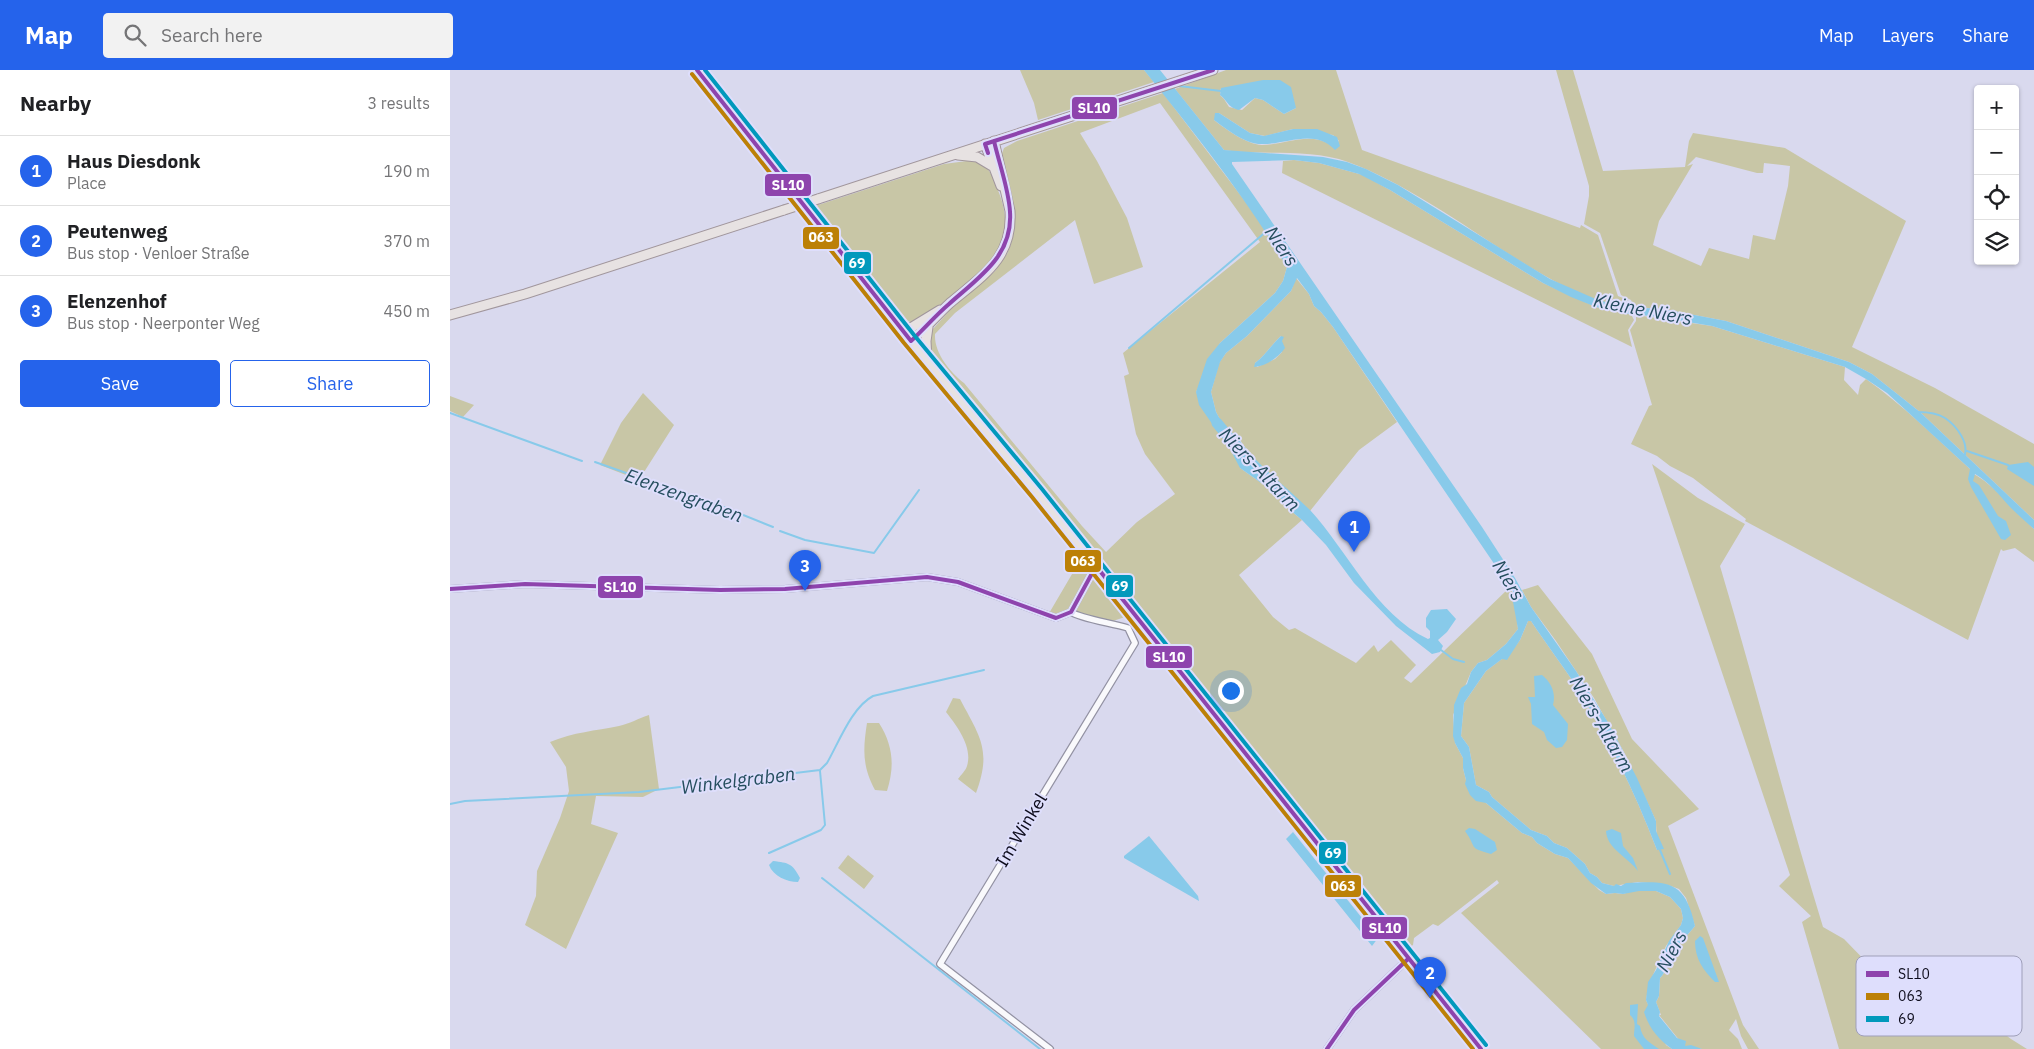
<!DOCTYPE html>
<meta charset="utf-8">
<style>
:root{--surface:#fff;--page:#f2f2f2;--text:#202124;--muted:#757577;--line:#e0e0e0;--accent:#2563eb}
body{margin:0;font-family:"IBM Plex Sans",sans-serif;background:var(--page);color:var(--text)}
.controls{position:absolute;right:15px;top:15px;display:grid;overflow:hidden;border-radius:5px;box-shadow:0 1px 4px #0004}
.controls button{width:45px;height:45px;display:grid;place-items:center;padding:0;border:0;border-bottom:1px solid var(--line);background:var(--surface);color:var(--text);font:25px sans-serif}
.you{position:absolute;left:780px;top:620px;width:18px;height:18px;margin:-12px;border:4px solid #fff;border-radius:50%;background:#1a73e8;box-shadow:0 0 0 8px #1a73e833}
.badge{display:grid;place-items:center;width:32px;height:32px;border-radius:50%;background:var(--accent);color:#fff;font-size:16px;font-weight:700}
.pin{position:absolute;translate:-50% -41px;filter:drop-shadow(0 1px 2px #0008)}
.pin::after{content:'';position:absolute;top:26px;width:18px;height:15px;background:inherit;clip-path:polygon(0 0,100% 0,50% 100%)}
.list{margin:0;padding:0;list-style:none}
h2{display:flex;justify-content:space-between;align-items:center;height:65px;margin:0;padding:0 20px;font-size:21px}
h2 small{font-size:16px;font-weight:400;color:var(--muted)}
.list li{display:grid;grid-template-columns:32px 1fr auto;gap:15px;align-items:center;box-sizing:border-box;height:70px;padding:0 20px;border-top:1px solid var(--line)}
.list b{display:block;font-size:19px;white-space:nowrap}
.list p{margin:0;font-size:16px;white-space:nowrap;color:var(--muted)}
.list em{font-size:16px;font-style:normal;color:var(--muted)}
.actions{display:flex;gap:10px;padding:15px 20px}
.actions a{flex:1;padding:11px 0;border:1px solid var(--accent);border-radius:5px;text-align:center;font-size:18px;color:var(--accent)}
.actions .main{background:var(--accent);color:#fff}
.icon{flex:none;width:28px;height:28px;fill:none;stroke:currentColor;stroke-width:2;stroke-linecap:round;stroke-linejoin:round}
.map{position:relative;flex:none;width:1584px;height:979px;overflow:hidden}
header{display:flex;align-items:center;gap:30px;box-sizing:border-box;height:70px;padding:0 25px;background:var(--accent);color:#fff}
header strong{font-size:24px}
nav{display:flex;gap:28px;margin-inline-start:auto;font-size:18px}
.search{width:350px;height:45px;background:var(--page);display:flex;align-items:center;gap:12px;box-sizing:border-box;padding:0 18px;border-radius:5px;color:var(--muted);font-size:19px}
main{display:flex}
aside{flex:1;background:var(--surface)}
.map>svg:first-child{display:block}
</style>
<header>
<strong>Map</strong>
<div class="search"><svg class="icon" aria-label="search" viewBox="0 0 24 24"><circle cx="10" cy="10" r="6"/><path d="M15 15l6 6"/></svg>Search here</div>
<nav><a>Map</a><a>Layers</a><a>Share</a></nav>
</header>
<main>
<aside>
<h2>Nearby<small>3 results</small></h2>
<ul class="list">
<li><span class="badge">1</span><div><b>Haus Diesdonk</b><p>Place</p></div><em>190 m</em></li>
<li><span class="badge">2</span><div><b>Peutenweg</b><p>Bus stop · Venloer Straße</p></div><em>370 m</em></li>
<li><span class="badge">3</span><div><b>Elenzenhof</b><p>Bus stop · Neerponter Weg</p></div><em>450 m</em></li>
</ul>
<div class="actions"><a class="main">Save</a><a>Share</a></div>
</aside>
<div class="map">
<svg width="1584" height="979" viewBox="0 0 1584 979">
<rect width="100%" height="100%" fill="#d9d9ee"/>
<path fill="#c8c6a6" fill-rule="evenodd" d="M570,0H694L704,12L588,50L584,33Z
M776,0H886L912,80L1130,158L1131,155L1148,165L1168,226L1178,230L1179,237C1138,233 1100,209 1065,188C1013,155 955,113 898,92C860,78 813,86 774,80L725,19ZM771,18L846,38L834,44L813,30L805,28L792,40L779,37L774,29L770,25ZM769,43L800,63L815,66L843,59L883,65L889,71L881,75C858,61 836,75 812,75C796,74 777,60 764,50Z
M1106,0H1123L1153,101L1235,97L1239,71L1243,63L1335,78L1456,151L1402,277L1485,318L1584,374V450L1470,342L1422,304L1399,292L1276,251L1213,239L1184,237L1181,230L1171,225L1150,163L1134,154L1139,126V116ZM1246,87L1307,103H1313L1314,93L1340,96L1338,116L1325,170L1303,165L1299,189L1259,178L1251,196L1203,175L1209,151L1243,94L1237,96Z
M713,23L807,147L837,197L833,211L825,223L770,273L746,322L771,368L777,363L766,342L761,322L769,293L776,283L797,266L841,221L846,208L859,224L864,236L871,242L883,257L947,352L909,380L860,441L802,387L790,370V398L827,424L840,440L852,450L789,505L823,547L839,560L845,558L906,593L924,575L928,582L941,570L966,595L954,608L961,613L1060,517C1065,525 1067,548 1068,559L1056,574L1037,590L1028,593L1021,602L1003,645L1005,673L1013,688V698L1016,710L1036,733L1072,763L1082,767L1087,773L1105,784L1118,788L1149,820L1156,824L1165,823L1173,824L1182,821H1206L1220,827L1231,839L1233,848L1231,855L1216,876L1199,914L1196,930L1216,975L1222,979H1151L1011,843L1049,813L1047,810L988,856L983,854L964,868L963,875L958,878L896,798L840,739L495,311L498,308L483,284L480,274L482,260L501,239L545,201L557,184L561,174L564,144L552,94L551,86L554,78L567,71ZM710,33L810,172L673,283L679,304L674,306L686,364L695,384L725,424L687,452L656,482L632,456L514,313C500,302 484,283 485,264L505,243L625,150L644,214L693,197L677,148L647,91L630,63ZM831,266L832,282L825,289L807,297L805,293C816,285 821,275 831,266Z
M524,90C540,97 541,103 547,118C571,173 539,196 500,228C492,234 471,252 461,252C455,252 450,246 446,242L362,137L494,94Z
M844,90L869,93L913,105L940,120L1093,213L1146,237L1181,244L1184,250L1178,260L1182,277L832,103L833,91Z
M1186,245L1262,256L1395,297L1394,310L1408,325L1410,315L1416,309C1453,335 1486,368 1520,399V403C1536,406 1570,446 1584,459V492L1565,478L1553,481L1551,479L1518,570L1295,451L1296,449L1243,408L1220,396L1207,386L1181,374L1199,336L1202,335L1180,260L1186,251Z
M193,323L224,355L189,410L150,395L171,353Z
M0,326L24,335L13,347L0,341Z
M1202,394L1248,428L1295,454L1270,496C1306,616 1336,737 1373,857L1394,869L1428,904L1460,923L1472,930L1536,950L1561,969L1577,979H1389L1352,852L1361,846L1329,816L1340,805Z
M646,496L684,544L660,552L621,542L606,548L598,545L625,499Z
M1088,515L1142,584L1182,669L1249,739L1218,756L1293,955L1309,979H1298L1291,966L1286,949L1279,960L1288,969L1292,979H1252L1234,976L1209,945H1211L1206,932L1209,926L1210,908C1216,902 1217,895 1220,887C1226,875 1237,866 1245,856L1236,828L1229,819L1218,815L1188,812L1164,816L1152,813L1147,807L1140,803L1135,794L1117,778L1104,773L1097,766L1081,760L1042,727L1039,722L1026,715L1019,677L1011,666L1014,633L1036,601L1061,582L1070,570L1078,551H1081C1098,577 1118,602 1134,629C1163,677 1187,728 1207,780L1206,751L1175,684L1144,628L1106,571L1081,537L1072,520Z
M503,628L510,629C530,667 542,680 526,723L508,709C511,705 516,700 517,696C523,677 507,656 496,642Z
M199,645L209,719L193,727L146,726L141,754L168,763L116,879L75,855L86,826L87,801L110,748L119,721L116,697L100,672C124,662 145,661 169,656C179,654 189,648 199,645Z
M417,653H429C443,675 445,696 437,721L425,720C412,696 413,679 417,653Z
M398,785L424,806L414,819L388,798Z"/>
<path fill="#88caea" d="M694,0H710L774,80L873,87L897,92L916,99L948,115L1100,209L1148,230L1175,237L1213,239L1276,251L1399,292L1422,304L1470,342L1584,450V459C1576,452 1568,445 1560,437C1550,426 1539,412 1525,404L1523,411L1529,415L1548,446L1556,451L1561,465L1555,470L1551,469L1521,417L1518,409L1520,399L1437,323L1416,309L1395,297L1262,256L1201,246L1178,244L1146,237L1121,227L1093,213L940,120L909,104L869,93L844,90L782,92V94L1032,457L1065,508L1081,537L1126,601L1159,654L1187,708L1206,751V761L1214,779L1207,780C1187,728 1163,677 1134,629C1118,602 1098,577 1081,551H1078L1070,570L1057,590L1052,589L1036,601L1014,633L1011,666L1019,677L1026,715L1039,722L1042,727L1081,760L1097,766L1104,773L1117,778L1135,794L1140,803L1147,807L1152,813L1164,816L1166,814L1171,816L1176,813C1218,811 1235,810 1245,856C1237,866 1226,875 1220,887C1217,895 1216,902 1210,908L1209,926L1206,932L1210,942L1209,946L1227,968L1236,971L1235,976L1241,975L1252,979H1222C1208,969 1199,958 1194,942L1198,935L1196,930L1198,912L1206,900L1219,871L1231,855L1233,848L1231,839L1220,827L1206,821H1189L1173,824L1165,823L1156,824L1141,813L1118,788L1105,784L1087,773L1082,767L1072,763L1036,733L1026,731L1020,725L1015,714L1016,710L1013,698V688L1005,673L1003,666L1004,635L1011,618L1017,614L1021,602L1028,593L1037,590L1056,574L1068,559L1063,532L1064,523L883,257L871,242L864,236L859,224L847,208L841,221L797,266L776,283L770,292L761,322L766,342L777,362L772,368L749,335L746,322L757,289L770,273L825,223L833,211L837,197C796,127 745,64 694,0Z
M813,10H830L841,17L846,38L834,44L813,30L805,28L789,40C777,37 779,32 770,25L771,18Z
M765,43H769L800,63L814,66L843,59H867L887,67L890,76L885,80C865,58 837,74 813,74C797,75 777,60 764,50Z
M831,266L834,267L832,271L835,278C828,288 816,296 804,297L805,293C816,285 821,275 831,266Z
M784,369L789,370C809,397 836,416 860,440C897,480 926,545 978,569L980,568V561L976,557V548L981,540L997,539L1006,549L997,562L988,570L993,576L990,582L982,584L946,556L904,513L876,475L852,450L840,440L827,424L790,398L780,379L779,373Z
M1578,392L1584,397V416L1557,399L1558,395Z
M1092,605C1102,613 1106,624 1103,635L1118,654L1117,670L1112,677L1106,678L1097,670L1094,662L1082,654L1081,634L1078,627H1085L1084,606Z
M1019,758L1025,759L1045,772L1047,780L1041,784C1017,777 1028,779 1015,761Z
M1162,759L1171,763L1173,776L1183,788L1188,801C1178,787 1157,779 1156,761Z
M843,762L928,868L922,876L836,769Z
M699,766L748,826L749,831L674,788V786Z
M323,791C339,793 342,793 350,808L348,812C337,812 323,806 319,795Z
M1250,866L1253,868L1269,912H1265C1253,900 1245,889 1245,871Z
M1188,934L1187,954L1190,956C1192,969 1199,972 1209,979H1194L1184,966C1184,958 1187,951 1180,945V935Z"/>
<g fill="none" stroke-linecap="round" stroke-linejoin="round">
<path stroke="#88caea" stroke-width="2" d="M729,16L771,21
M679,278L818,160
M1468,342C1478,342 1487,343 1495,348C1507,356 1520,374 1514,387
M0,343L132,391
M1517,381L1558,395
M145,392L276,438L323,457
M330,461L355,470L424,483L469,420
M991,580L1003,589L1014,592
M0,734L15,731L189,722L370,700L377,693C389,672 402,637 423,626L534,600
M1210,780L1220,804
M319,783L371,760L375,755L370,701
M372,808L590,979"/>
<path stroke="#88caea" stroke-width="11" d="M767,353L792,383"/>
<defs>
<path id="street" d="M0,519L75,514L270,520L335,519L477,507L508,512L606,548L621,542L646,496
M600,979L490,894L685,573L678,558C663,553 631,549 621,542
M877,979L904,940L958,889"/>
<path id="primary" d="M247,0L459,269L587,423L849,749L1031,979
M535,74L551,116
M508,85L527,87L542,96
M368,129L763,0
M0,245L75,224L334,140
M454,262L490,240
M461,271C475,259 487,245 500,233C532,206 563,189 560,141L544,71
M477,290L476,271L478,257"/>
</defs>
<use href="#street" stroke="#9392a3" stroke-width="8"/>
<use href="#primary" stroke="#a1969c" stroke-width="11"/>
<use href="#street" stroke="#f9f9fc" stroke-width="5.5"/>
<use href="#primary" stroke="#e7e2e2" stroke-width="9"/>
<defs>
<path id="primary-bridge" d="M334,140L368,129"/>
</defs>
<use href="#primary-bridge" stroke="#a1969c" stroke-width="11" stroke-linecap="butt"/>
<use href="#primary-bridge" stroke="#e7e2e2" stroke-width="9"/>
<defs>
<path id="bus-1" d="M247,0L461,271C474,259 486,245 499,234C529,207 563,186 560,142C559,120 549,93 544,71
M538,83L535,74L763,0
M646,496L1031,979
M0,519L75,514L270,520L335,519L477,507L508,512L606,548L621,542L646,496
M877,979L904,940L958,889"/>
<path id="bus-2" d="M242,4L454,273L582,427L1023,979"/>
<path id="bus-3" d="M255,0L464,265L592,419L1036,975"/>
</defs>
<use href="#bus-1" stroke="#dedefc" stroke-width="8"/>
<use href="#bus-2" stroke="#dedefc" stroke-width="8"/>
<use href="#bus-3" stroke="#dedefc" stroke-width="8"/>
<use href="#bus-1" stroke="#8e44ad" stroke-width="4"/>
<use href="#bus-2" stroke="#bc8007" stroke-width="4"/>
<use href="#bus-3" stroke="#0199bc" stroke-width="4"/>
</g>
<g text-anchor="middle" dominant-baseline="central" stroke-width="4" stroke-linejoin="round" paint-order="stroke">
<g font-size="18" fill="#0d0c1c" stroke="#dedefc">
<text transform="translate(571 760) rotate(-59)">Im Winkel</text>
</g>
<g font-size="19" font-style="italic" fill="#254e5e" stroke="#dedefc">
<text transform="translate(832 176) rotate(56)">Niers</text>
<text transform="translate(1193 239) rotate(11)">Kleine Niers</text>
<text transform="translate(810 399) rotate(46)">Niers-Altarm</text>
<text transform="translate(234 425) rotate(20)">Elenzengraben</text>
<text transform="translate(1059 510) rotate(59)">Niers</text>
<text transform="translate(1152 654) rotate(60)">Niers-Altarm</text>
<text transform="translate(288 710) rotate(-7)">Winkelgraben</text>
<text transform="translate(1221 881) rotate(-62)">Niers</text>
</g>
</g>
<rect x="1406" y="886" width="166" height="80" rx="8" fill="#dedefc" stroke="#9f9fb9" stroke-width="1"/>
<rect x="1416" y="901" width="23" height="6" fill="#8e44ad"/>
<rect x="1416" y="923" width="23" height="7" fill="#bc8007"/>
<rect x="1416" y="946" width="23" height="6" fill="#0199bc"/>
<g font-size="14" fill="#0d0c1c">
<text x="1448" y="909">SL10</text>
<text x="1448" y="931">063</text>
<text x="1448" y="954">69</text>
</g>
<g stroke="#dedefc" stroke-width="2">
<rect x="621" y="26" width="47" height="24" rx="5" fill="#8e44ad"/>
<rect x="314" y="103" width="48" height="24" rx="5" fill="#8e44ad"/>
<rect x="352" y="156" width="38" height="24" rx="5" fill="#bc8007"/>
<rect x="393" y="181" width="29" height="24" rx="5" fill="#0199bc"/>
<rect x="614" y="479" width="38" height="24" rx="5" fill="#bc8007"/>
<rect x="655" y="504" width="29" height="24" rx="5" fill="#0199bc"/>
<rect x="147" y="505" width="47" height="24" rx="5" fill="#8e44ad"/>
<rect x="695" y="575" width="48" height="24" rx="5" fill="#8e44ad"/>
<rect x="868" y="771" width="29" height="24" rx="5" fill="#0199bc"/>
<rect x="874" y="804" width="38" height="24" rx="5" fill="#bc8007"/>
<rect x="911" y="846" width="47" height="24" rx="5" fill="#8e44ad"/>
</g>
<g font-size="14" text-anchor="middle" font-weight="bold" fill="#fff">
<text x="644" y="43">SL10</text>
<text x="338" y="120">SL10</text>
<text x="371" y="172">063</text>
<text x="407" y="198">69</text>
<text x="633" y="496">063</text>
<text x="670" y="521">69</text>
<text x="170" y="522">SL10</text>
<text x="719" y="592">SL10</text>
<text x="883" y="788">69</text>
<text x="893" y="821">063</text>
<text x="935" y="863">SL10</text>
</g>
</svg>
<div class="controls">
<button>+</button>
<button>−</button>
<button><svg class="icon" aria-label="locate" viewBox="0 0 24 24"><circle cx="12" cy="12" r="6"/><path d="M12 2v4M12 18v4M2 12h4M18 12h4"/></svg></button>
<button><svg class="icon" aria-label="layers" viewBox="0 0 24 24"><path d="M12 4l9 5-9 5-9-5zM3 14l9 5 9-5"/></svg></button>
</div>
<div class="you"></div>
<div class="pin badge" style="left:904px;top:482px">1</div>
<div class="pin badge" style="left:980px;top:928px">2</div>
<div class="pin badge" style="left:355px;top:521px">3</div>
</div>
</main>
